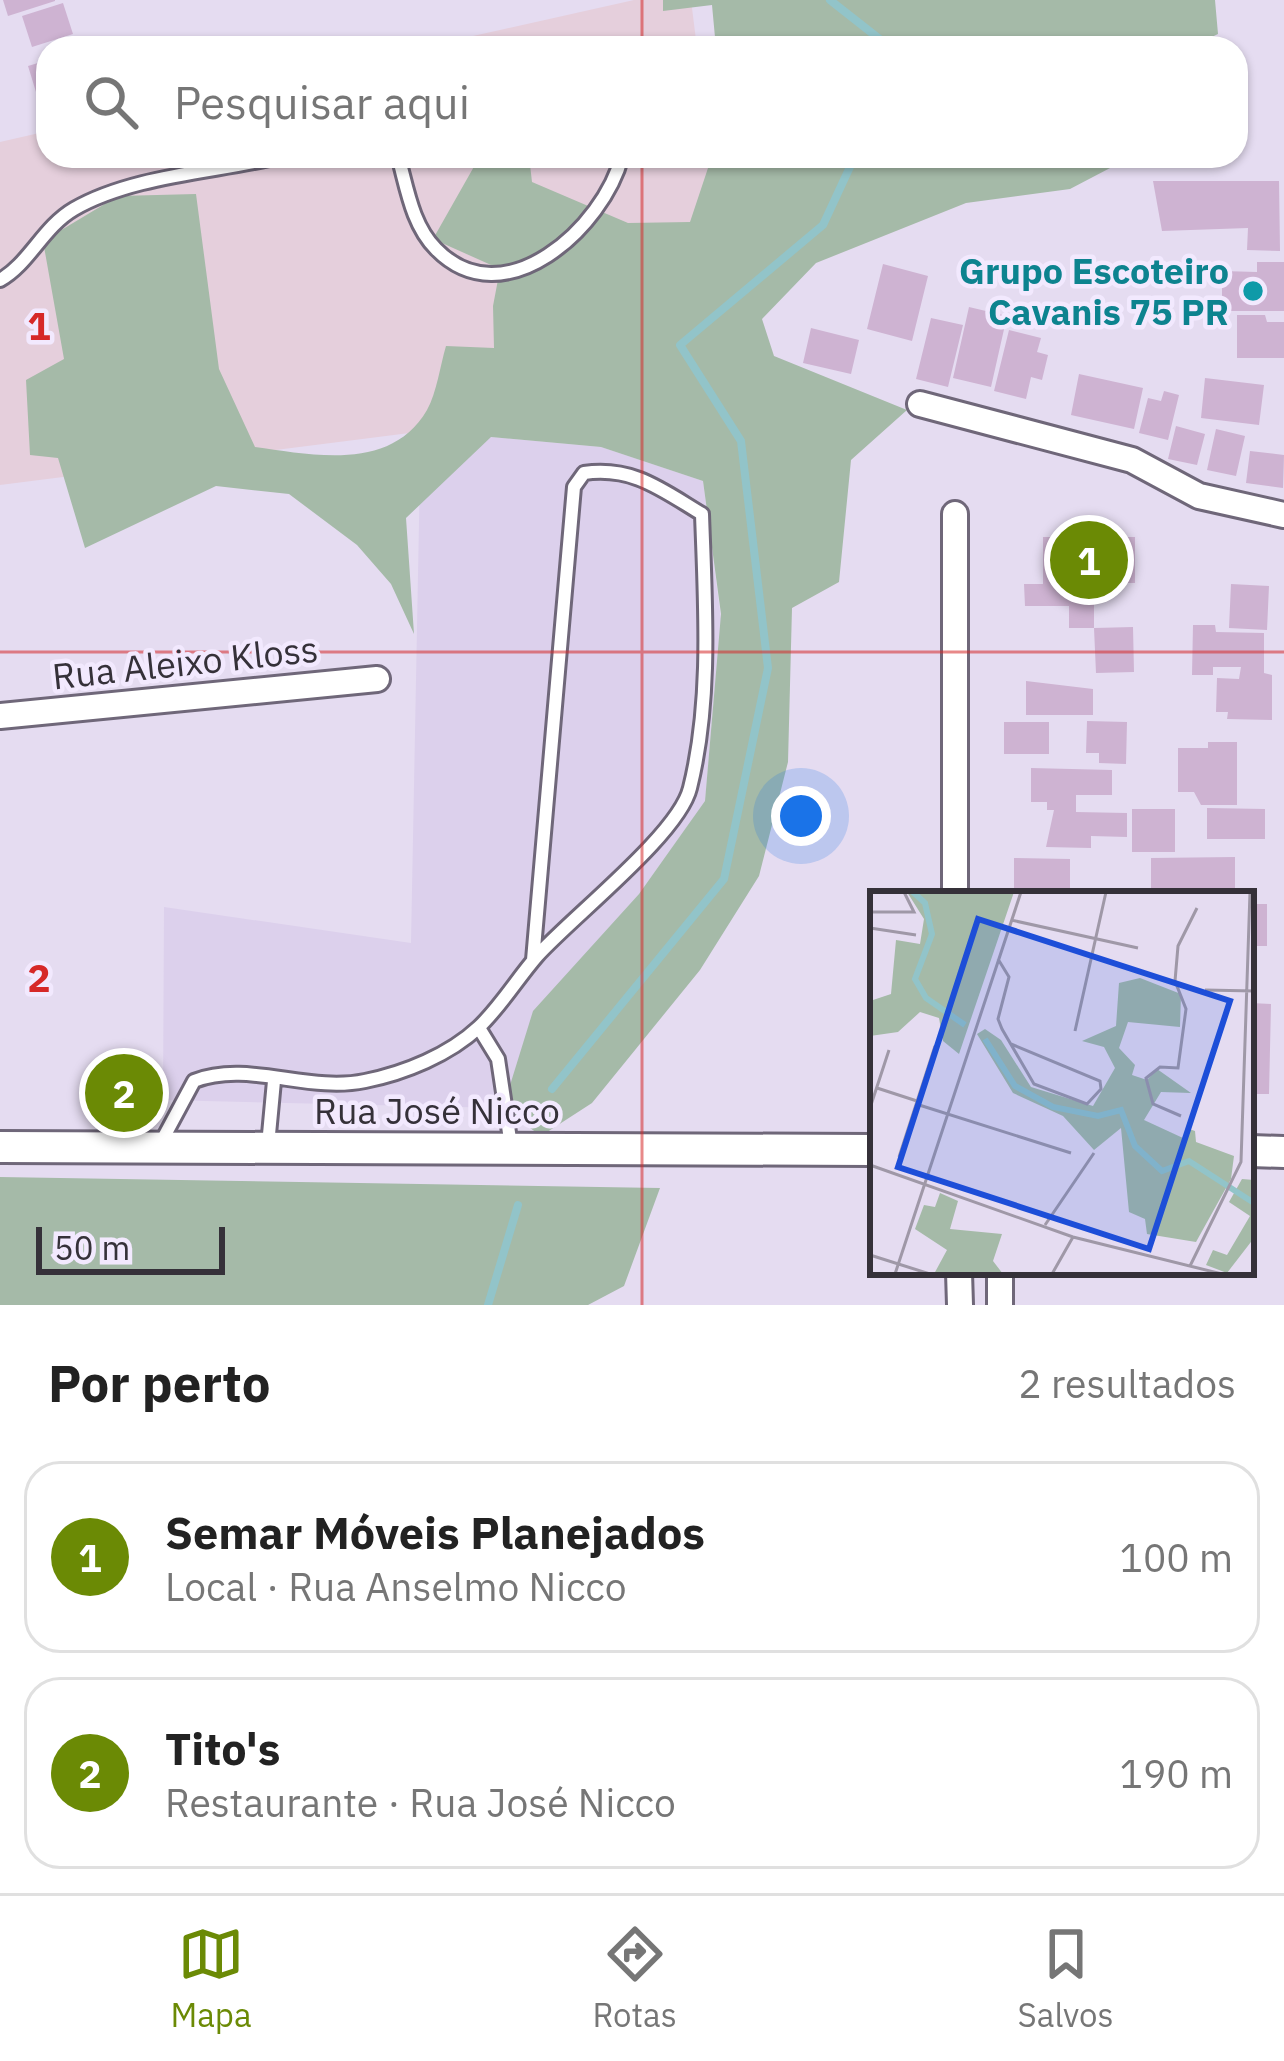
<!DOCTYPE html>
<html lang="pt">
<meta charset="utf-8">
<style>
:root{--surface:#fff;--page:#f6f6f6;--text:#222;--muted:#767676;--line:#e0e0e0;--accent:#6b8a05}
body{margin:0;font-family:"IBM Plex Sans",sans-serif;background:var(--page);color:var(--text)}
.scale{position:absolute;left:36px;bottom:30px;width:189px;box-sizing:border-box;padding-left:12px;border:6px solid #353139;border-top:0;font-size:33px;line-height:42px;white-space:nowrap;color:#353139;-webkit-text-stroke:9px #f2e9fe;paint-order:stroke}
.you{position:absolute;left:801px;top:816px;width:42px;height:42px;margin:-30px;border:9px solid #fff;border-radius:50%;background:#1a73e8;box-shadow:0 0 0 18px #1a73e833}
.badge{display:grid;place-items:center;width:78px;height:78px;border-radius:50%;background:var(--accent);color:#fff;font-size:39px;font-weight:700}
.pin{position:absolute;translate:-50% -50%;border:6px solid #fff;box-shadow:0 3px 12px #0006}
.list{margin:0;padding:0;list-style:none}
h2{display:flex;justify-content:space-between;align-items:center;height:156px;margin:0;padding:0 48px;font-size:51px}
h2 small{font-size:39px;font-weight:400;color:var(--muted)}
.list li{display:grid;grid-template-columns:78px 1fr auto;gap:36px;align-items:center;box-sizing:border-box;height:192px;margin:0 24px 24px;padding:0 24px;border:3px solid var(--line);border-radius:36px}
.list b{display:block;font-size:45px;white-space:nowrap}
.list p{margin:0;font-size:39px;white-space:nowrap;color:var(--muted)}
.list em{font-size:39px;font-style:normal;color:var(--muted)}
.icon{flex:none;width:66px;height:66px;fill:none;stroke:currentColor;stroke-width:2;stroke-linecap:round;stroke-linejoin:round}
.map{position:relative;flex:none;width:1284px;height:1305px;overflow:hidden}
.search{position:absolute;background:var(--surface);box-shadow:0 3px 9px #0004;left:36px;right:36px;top:36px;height:132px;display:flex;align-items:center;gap:30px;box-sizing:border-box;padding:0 42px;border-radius:36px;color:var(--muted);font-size:45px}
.sheet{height:588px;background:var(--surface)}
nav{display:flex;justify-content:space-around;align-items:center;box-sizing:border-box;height:168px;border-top:3px solid var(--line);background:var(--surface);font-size:33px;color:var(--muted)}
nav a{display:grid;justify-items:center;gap:6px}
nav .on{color:var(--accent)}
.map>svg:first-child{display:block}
</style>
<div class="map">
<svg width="1284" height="1305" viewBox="0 0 1284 1305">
<rect width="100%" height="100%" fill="#e5dcf1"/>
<path fill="#dcd0ec" d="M491,437L601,447L703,481L721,619L705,802L639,894L503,1108L163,1100L164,907L411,943L420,470Z"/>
<path fill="#e5cfdc" d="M634,0H691L697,48H419Z
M48,131V156H711L740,391L0,485V142Z"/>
<path fill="#a5baa8" d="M663,0H1215L1218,34L1189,48H716L712,5L663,11Z
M480,156H529L532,182L628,223L690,222L712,156H1133L1070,189L966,203L816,263L762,319L774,356L907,410L851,460L839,582L792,608L788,762L759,876L700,970L592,1103L541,1136L503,1108L533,1011L639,894L705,801L721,614L703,481L601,447L491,437L406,518L414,634L391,584L357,545L289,494L216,486L85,548L58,458L30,455L26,380L64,359L43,241L118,196L196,194L219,369L255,447C313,455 391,472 427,410C437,392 440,366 446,346L494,348L493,306L500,269L433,239Z
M0,1177L660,1188L624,1286L588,1305H0Z"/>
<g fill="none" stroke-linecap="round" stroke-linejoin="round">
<path stroke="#92c4c9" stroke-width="8" d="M830,0L891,48
M552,1089L724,879L768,668L741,441L680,345L823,225L855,156
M488,1305L518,1205"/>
</g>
<path fill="#ceb3d2" d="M3,0H55V1L8,16Z
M63,3L73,34L32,47L22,16Z
M48,60V88L36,92L28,66Z
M1153,181H1279L1280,251L1247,250L1248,228L1162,231Z
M1257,262H1284V311H1222V271L1257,272Z
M883,264L928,276L912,341L867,329Z
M969,307L1007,316L991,387L953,378Z
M1237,315H1265L1267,322H1284V358H1237Z
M931,318L963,325L948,387L916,379Z
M811,328L859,340L851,374L803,363Z
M1009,330L1041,338L1037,352L1048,355L1042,380L1031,377L1026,399L994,391Z
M1079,374L1143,388L1134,429L1071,415Z
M1205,378L1264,385L1259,425L1201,418Z
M1164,391L1179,395L1168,440L1139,433L1148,398L1161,401Z
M1176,426L1205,434L1197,465L1168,459Z
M1216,429L1245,436L1236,476L1207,470Z
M1250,451L1284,455L1283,488L1246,483Z
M1043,537H1135V583H1094V628H1069V606H1025L1024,584H1043Z
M1231,584L1269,586L1267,630L1229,628Z
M1193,625H1215L1216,632L1264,633V673L1272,675V720L1227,719L1228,712H1216L1217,678L1239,679L1241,667H1213V675H1192Z
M1133,627L1134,672L1096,673L1094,628Z
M1026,681L1093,689V715H1026Z
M1087,721L1127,722L1126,764L1099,763V753H1086Z
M1004,722H1049V754H1004Z
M1208,742H1237V805H1201L1194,792H1178V748H1208Z
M1031,768L1112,770V795H1076V812L1127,813V837L1091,836V848L1046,847L1054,810H1047V802H1031Z
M1207,808L1265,809V839H1207Z
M1132,809H1175V852H1132Z
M1235,857V894H1151V858Z
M1014,858L1070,859V894H1014Z
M1251,904H1267V946H1251Z
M1251,1003L1271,1004L1269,1094H1251Z"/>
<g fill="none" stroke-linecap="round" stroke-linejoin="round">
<defs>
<path id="service" d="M398,156C407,188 412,225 436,249C504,319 604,227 622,156
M0,280C29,264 43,227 74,209C133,175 217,172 283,156
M479,1028L498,1059L511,1146
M268,1145L274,1081
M158,1148L194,1081C248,1060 307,1093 365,1081C405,1073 449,1055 479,1027C501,1006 517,979 537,956C572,917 679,834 690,788C712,700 705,603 702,514C662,490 633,466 584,473L574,487L533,960"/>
<path id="minor" d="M920,404L1132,460L1199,496L1284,515
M0,716L377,679
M955,894V514
M959,1272L960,1305
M1000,1272V1305"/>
<path id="tertiary" d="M0,1147L873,1150
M1251,1151L1284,1152"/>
</defs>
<use href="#service" stroke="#6f6779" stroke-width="18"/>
<use href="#minor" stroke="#6f6779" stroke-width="30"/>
<use href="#tertiary" stroke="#6f6779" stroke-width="36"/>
<use href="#service" stroke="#fff" stroke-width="12"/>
<use href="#minor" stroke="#fff" stroke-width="24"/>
<use href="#tertiary" stroke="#fff" stroke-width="30"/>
</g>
<path fill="none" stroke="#d62828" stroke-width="3" stroke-opacity="0.55" d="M642,0V48M642,156V1305M0,652H1284"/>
<circle fill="#0f9aa8" stroke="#f2e9fe" stroke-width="4.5" cx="1253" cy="291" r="12"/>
<g text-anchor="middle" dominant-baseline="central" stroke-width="9" stroke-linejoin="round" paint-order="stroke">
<g font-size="36" font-weight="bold" fill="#0d838f" stroke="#f2e9fe" text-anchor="end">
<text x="1229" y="270">Grupo Escoteiro<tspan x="1229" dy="41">Cavanis 75 PR</tspan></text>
</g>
<g font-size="36" fill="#353139" stroke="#f2e9fe">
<text transform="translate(185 662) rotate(-6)">Rua Aleixo Kloss</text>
<text x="437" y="1110">Rua José Nicco</text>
</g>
</g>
<g transform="translate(870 891)">
<rect width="384" height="384" fill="#e5dcf1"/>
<path d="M37,1H144L89,163L73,150L69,127L50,121L28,141L0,145V110L21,103L26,49L50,53L54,28ZM270,87L311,103L310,136L258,131L249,157L265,174L262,184L277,189L287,178L321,202L291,201L274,229L313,247L316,237L325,240L326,251L364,265L361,288L326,351L277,343L275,328L259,321L251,237L224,259L193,225L143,202L107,143L115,138L131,149L161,196L223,215L245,177L234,156L212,150L246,135L249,92ZM372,288L384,289V347L357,382L336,374L343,359L357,364L380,325L359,311ZM70,302L88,310L80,338L132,343L123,370L133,383H64L77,359L45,338L54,314L65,316Z" fill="#a5baa8"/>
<path fill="none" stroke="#92c4c9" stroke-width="6" d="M43,1L55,12L62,43L45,88L56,107L95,134M115,148L145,195L183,216L228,225L251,219L265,255L292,280L319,270L384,312"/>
<path fill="none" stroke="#9f98a7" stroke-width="3" d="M0,21H44L34,1M141,29L268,57M0,37L46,44M128,68L139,86L128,128L132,138L164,193L217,213L231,198L230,190L141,153M335,99L384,100M205,140L236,1M7,197L47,210M46,213L201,262M0,217L19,159M311,225L283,213L276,187L290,176L308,177L316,118L305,90L308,55L327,17M29,266L65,155M0,274L203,346L352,383M175,334L224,262M0,364L60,383M320,375L371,271L380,1M25,383L151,1M182,383L203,346"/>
<path fill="#1d4ed8" fill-opacity="0.15" stroke="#1d4ed8" stroke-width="6" d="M108,28L360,110L279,358L28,276Z"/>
<rect width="384" height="384" fill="none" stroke="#353139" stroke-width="6"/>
</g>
<g font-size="39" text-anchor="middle" font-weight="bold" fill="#d62828" stroke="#f2e9fe" stroke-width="9" stroke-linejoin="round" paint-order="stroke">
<text x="39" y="340">1</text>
<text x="39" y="992">2</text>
</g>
</svg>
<div class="scale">50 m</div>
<div class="you"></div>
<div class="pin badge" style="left:1089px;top:560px">1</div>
<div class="pin badge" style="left:124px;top:1093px">2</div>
<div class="search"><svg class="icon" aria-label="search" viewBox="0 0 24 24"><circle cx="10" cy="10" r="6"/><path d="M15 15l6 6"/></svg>Pesquisar aqui</div>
</div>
<section class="sheet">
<h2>Por perto<small>2 resultados</small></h2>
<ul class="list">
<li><span class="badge">1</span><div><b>Semar Móveis Planejados</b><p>Local · Rua Anselmo Nicco</p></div><em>100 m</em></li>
<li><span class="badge">2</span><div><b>Tito's</b><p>Restaurante · Rua José Nicco</p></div><em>190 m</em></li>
</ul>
</section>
<nav>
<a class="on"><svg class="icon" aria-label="map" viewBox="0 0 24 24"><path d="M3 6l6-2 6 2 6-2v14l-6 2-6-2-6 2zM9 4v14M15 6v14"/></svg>Mapa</a>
<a><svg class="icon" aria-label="directions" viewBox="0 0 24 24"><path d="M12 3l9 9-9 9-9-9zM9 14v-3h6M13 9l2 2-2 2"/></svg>Rotas</a>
<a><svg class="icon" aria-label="saved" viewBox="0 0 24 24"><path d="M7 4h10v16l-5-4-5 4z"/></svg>Salvos</a>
</nav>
